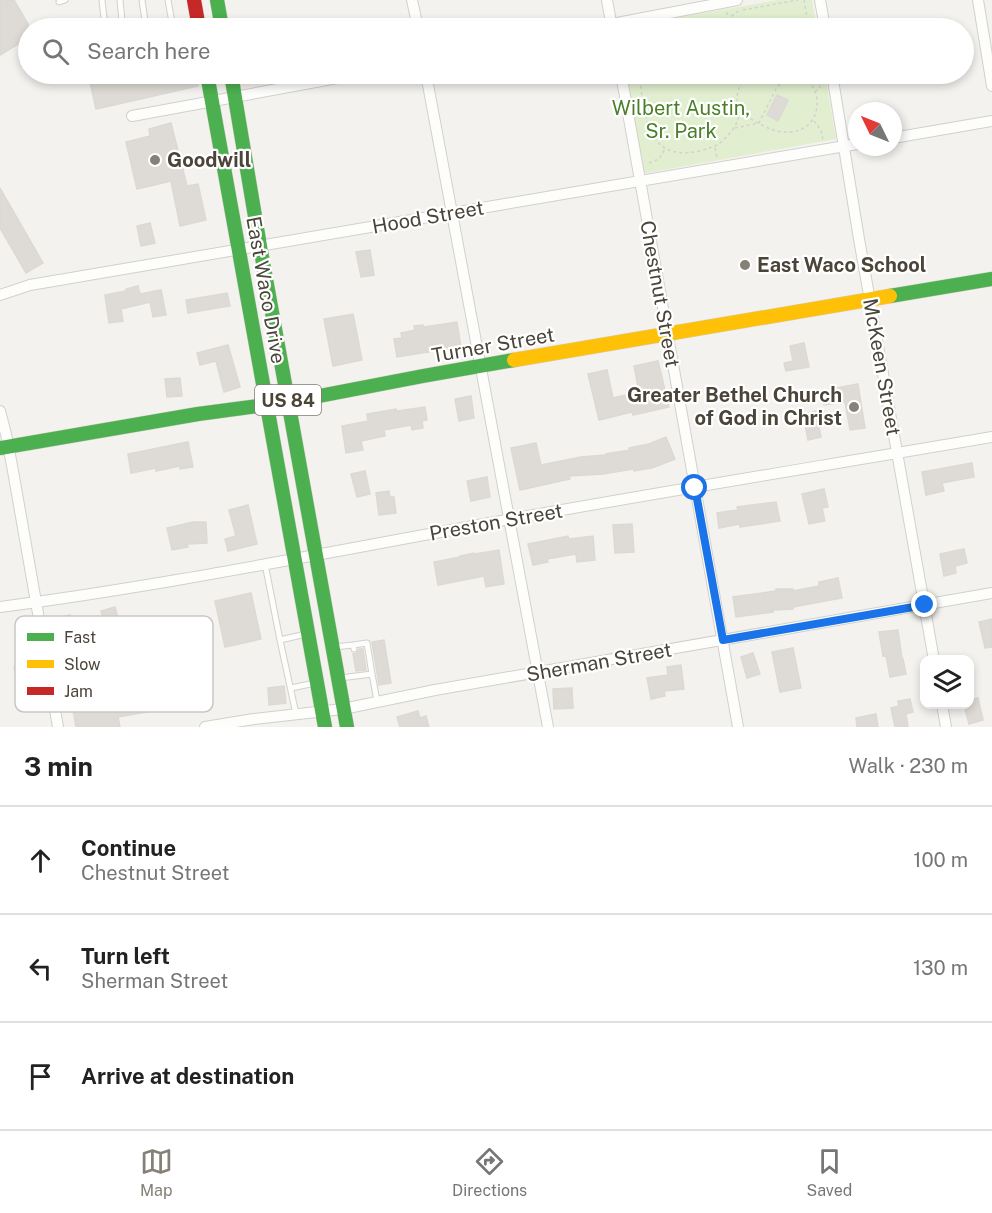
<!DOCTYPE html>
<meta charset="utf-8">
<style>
:root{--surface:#fff;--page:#f2f2f2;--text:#222;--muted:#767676;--line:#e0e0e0;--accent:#868178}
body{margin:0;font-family:"Public Sans",sans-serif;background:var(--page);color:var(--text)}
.controls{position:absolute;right:18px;bottom:18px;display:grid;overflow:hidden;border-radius:12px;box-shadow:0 3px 9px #0003}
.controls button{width:54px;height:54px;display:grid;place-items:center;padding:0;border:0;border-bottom:2px solid var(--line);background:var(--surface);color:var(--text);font:30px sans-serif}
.compass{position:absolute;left:848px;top:102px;width:54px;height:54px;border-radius:50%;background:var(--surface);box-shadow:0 3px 9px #0003;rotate:313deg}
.stop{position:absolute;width:18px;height:18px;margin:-14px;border:4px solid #1a73e8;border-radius:50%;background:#fff}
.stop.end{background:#1a73e8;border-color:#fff;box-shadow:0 2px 6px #0008}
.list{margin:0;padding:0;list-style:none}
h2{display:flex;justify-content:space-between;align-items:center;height:78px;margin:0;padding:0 24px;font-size:26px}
h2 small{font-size:20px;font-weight:400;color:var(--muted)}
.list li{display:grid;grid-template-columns:39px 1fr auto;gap:18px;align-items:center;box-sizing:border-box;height:108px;padding:0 24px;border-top:2px solid var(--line)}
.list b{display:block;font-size:22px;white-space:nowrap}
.list p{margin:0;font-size:20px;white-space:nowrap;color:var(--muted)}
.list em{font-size:20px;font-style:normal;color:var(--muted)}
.icon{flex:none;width:33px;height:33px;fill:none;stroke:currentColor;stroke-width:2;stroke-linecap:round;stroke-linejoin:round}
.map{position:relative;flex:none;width:992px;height:727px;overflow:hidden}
.search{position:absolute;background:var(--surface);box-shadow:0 3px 9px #0003;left:18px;right:18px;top:18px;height:66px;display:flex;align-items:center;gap:15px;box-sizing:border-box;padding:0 21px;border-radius:33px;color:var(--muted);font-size:22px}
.sheet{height:402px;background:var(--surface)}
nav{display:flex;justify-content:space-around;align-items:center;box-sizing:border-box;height:84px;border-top:2px solid var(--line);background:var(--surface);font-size:16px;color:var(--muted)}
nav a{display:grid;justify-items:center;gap:3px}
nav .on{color:var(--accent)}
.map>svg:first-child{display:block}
</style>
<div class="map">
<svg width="992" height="727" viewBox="0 0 992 727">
<rect width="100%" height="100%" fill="#f4f2ee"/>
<path fill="#e1eecf" d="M778,0H812L817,28H617Z
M624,74H825L836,139L641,174Z"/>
<path fill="#dedbd6" stroke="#dcd9d4" stroke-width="1.5" d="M0,0H14L28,24V38L0,55Z
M81,74H196L198,86L96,109L90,82L83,83Z
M777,95L788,100L778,121L767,115Z
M171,123L187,186L198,184L206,220L180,226L171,181L137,189L126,142L150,136L149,129Z
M0,188L43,263L26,273L0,228Z
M150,223L155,243L141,246L137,226Z
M370,250L374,275L361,277L356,252Z
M138,286L140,294L161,290L166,315L153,317L150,302L121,309L123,321L109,323L105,295L126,291V289Z
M227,293L230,306L188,313L186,300Z
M353,314L362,360L333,366L324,319Z
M457,322L461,347L397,357L394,339L402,338L401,333L415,330L414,326L423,325L424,327Z
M804,343L809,367L786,371L784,363L793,361L790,346Z
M228,345L240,387L224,392L216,361L200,365L197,353Z
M658,361L669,407L633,415L632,412L599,420L588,374L607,370L613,398L639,392L634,366Z
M180,378L182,396L167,397L165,379Z
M858,384L865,428L850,430L845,402L824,405L821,391Z
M471,396L474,418L459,421L455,399Z
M425,407L427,420L422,421L423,428L412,430L411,425L384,430L385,436L361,441L363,450L346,453L342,426L368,421L367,414L396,409L397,411Z
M816,411L821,437L808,440L803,414Z
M666,437L675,459L652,468L634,471L633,469L603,474L569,476L570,479L520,490L511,448L536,443L541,465L581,457L606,455V454L630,450L629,448L649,444Z
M188,442L193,467L180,469V466L156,471V468L131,473L128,454Z
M972,463L974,477L942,483L944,491L926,495L922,472Z
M365,471L370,494L357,497L351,474Z
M487,477L490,497L471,501L467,481Z
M824,489L828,507L822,508L825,521L809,524L802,494Z
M389,491L390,497H394L396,513L379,515L376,493Z
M776,502L780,521L740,527L739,524L719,528L717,513L738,510L737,507Z
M248,505L257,544L228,551L225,539L236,536L229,510Z
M193,522H206L207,543L187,544L188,547L172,550L167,528Z
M632,524L634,552L615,553L613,525Z
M568,536L569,539L593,536L595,560L577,562L576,554L547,559L548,562L533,565L528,544Z
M964,549L967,563L955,566L956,573L944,576L940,554Z
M499,550L504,584L486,587L484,576L438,585L434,562L460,557V556L474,553L475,554Z
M838,578L842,598L793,607V609L773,610V612L736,617L733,597L776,591V589H793V591L819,586V582Z
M251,593L261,639L225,647L215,601Z
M115,607L120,626L106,630L101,611Z
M70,615L73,632L59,635L56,618Z
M992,619V647L985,648L979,622Z
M898,630L902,659H903L906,674L890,677L886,655L883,656L879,632Z
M384,640L391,683L379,685L372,642Z
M793,648L801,688L780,692L772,652Z
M359,649H363L366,670L356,671L353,654L357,653Z
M753,653L760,674L747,678L741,657Z
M85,654L89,676L104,674L107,690L142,684L147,712L118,717L120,727H76L68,680H71L67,657Z
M31,663L32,672L16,675L14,667Z
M681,665L684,689L664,691L665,696L651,699L647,678L668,675L667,667Z
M284,686L286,703L269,705L268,688Z
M572,688L573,708L554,709L553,689Z
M978,698L983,720L969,724L964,705H969V700Z
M910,699L913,712L906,714L908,727H895L891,708L899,706L898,701Z
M418,711L420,718L426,716L429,727H400L397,717Z
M876,714L878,727H857L856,718Z"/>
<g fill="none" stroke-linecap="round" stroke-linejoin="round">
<defs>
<path id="lane" d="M102,0L104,18L108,23L115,25L122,21L120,0
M142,0L145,21L148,28
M168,0L173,28
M59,2L65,0
M265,564L280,640L306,634
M280,640L296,714
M353,645L367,643L372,674
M334,647L353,645L354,649
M340,678L372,674L377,701
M291,688L315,683"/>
<path id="street" d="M412,0L418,28
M607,0L612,28
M820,0L825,28
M978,0L992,86
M591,28L737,0
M426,74L548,727
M621,74L738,727
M832,74L859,239L934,660
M132,116L359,74
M893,138L992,121
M0,295L30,285L857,144
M0,411L6,434L13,471L58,727
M0,607C162,586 323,553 484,524C653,493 823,466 992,437
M942,704L946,727
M205,727L254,719L343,709L435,690L992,593"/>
<path id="fast" d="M217,0L222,28
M207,74L325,727
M231,74L260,246L347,727
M890,296L992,279
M0,448L198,414L288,402L423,376L514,360"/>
<path id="slow" d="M514,360L890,296"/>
<path id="jam" d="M194,0L199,28"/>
</defs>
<use href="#lane" stroke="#d2d0cb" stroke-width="7"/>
<use href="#street" stroke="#d2d0cb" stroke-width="12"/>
<use href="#fast" stroke="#d3cfc5" stroke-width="15"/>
<use href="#slow" stroke="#d3cfc5" stroke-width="15"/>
<use href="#jam" stroke="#d3cfc5" stroke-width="15"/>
<path stroke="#d3d2cc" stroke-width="1.5" stroke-dasharray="3 3" stroke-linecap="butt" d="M804,0L809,28
M743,10L798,0
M727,12V20L731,28
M668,28L720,18L727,20L738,11
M639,74C645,111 644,163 699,151C715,147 722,144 733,129C742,116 738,113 737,99C737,91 741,83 744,77
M741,74L744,77L763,74
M815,74L820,87L816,91
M740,113C752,119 771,132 783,132C802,134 818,122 817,102C817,98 816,93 814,89C811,82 802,78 796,74
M814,121L821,130L823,140
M735,128L759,123L776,89L787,74
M715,148L717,158
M649,163L659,159L665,149"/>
<use href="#lane" stroke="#fdfdfc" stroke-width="5"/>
<use href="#street" stroke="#fdfdfc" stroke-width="10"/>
<use href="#fast" stroke="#4caf50" stroke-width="14"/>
<use href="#slow" stroke="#ffc107" stroke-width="14"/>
<use href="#jam" stroke="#c62828" stroke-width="14"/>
</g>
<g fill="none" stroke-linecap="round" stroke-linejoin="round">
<path stroke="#1a73e8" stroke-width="8" d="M695,488L723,640L925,605"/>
</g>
<g fill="#868178" stroke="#fff" stroke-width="2">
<circle cx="155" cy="160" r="6"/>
<circle cx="745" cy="265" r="6"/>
<circle cx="854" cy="407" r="6"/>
</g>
<g text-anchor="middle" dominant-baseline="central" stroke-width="4.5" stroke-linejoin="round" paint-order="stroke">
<rect fill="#fff" stroke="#817c74" stroke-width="1.5" x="255" y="385" width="66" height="30" rx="4.5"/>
<g font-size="18" font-weight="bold" fill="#4b4439">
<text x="288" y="400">US 84</text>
</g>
<g font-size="20" fill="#4a7f2a" stroke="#fff">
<text x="681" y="108">Wilbert Austin,<tspan x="681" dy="23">Sr. Park</tspan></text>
</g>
<g font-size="20" font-weight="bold" fill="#4b4439" stroke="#fff" text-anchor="start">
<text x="167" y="160">Goodwill</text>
<text x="757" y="265">East Waco School</text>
<text x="842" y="395" text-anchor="end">Greater Bethel Church<tspan x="842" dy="23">of God in Christ</tspan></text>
</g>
<g font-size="20" fill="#4b4439" stroke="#fff">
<text transform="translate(428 217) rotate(-10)">Hood Street</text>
<text transform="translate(266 290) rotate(80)">East Waco Drive</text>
<text transform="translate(660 294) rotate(80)">Chestnut Street</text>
<text transform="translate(493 345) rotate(-10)">Turner Street</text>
<text transform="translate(882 367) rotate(80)">McKeen Street</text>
<text transform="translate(496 522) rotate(-10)">Preston Street</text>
<text transform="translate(599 662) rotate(-10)">Sherman Street</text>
</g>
</g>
<rect x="15" y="616" width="198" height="96" rx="9" fill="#fff" stroke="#c9c7c4" stroke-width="1.5"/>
<rect x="27" y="633" width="27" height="8" fill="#4caf50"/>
<rect x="27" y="660" width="27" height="8" fill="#ffc107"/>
<rect x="27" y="687" width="27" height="8" fill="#c62828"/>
<g font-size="16" fill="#4b4439">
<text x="64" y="643">Fast</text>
<text x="64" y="670">Slow</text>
<text x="64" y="697">Jam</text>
</g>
</svg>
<div class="controls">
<button><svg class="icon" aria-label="layers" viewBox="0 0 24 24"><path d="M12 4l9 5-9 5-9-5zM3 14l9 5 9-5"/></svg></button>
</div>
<svg class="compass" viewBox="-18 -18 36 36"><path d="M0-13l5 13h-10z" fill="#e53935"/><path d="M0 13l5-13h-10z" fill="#767676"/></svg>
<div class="stop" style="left:695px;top:488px"></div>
<div class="stop end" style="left:925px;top:605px"></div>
<div class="search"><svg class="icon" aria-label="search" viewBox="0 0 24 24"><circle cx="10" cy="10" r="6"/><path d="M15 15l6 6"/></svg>Search here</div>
</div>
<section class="sheet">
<h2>3 min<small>Walk · 230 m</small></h2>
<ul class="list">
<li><svg class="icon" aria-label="ahead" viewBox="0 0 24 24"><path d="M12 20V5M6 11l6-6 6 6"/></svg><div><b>Continue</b><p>Chestnut Street</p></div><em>100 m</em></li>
<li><svg class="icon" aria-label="left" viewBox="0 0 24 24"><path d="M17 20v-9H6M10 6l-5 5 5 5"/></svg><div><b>Turn left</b><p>Sherman Street</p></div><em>130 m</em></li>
<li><svg class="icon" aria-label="arrive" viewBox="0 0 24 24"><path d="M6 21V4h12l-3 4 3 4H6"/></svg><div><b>Arrive at destination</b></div></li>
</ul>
</section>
<nav>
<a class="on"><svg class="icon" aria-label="map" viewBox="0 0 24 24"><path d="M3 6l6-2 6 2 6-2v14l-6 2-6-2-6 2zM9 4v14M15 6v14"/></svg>Map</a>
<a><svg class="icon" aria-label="directions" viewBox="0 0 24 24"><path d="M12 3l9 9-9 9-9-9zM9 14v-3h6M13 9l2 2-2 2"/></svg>Directions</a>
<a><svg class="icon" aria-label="saved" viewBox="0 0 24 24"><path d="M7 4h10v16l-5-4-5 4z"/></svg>Saved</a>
</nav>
